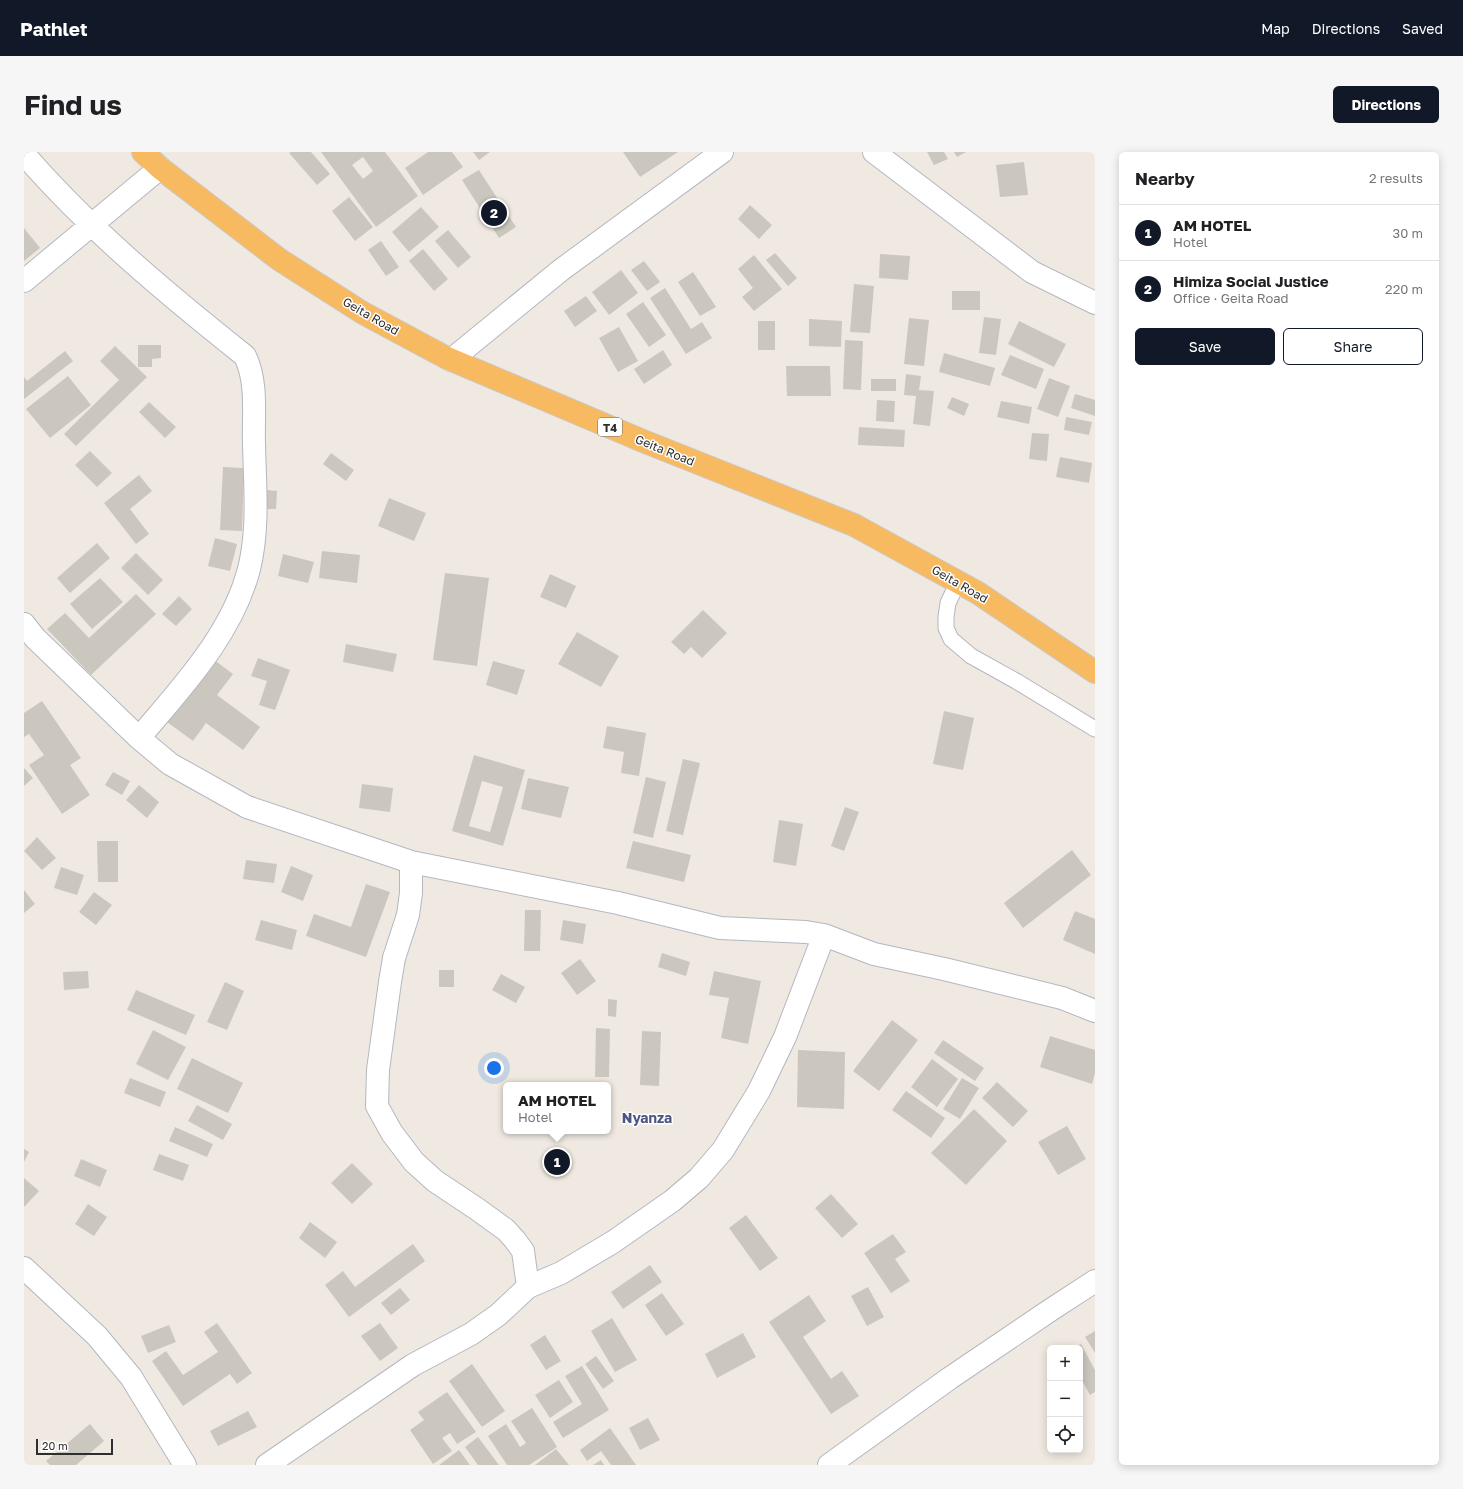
<!DOCTYPE html>
<meta charset="utf-8">
<style>
:root{--surface:#fff;--page:#f6f6f6;--text:#202124;--muted:#757577;--line:#e0e0e0;--accent:#111827}
body{margin:0;font-family:"Golos Text",sans-serif;background:var(--page);color:var(--text)}
.controls{position:absolute;right:12px;bottom:12px;display:grid;overflow:hidden;border-radius:6px;box-shadow:0 2px 10px #0003}
.controls button{width:36px;height:36px;display:grid;place-items:center;padding:0;border:0;border-bottom:1px solid var(--line);background:var(--surface);color:var(--text);font:20px sans-serif}
.scale{position:absolute;left:12px;bottom:10px;width:77px;box-sizing:border-box;padding-left:4px;border:2px solid #2e2e2e;border-top:0;font-size:11px;line-height:14px;white-space:nowrap;color:#2e2e2e;-webkit-text-stroke:3px #fff;paint-order:stroke}
.you{position:absolute;left:470px;top:916px;width:14px;height:14px;margin:-10px;border:3px solid #fff;border-radius:50%;background:#1a73e8;box-shadow:0 0 0 6px #1a73e833}
.badge{display:grid;place-items:center;width:26px;height:26px;border-radius:50%;background:var(--accent);color:#fff;font-size:13px;font-weight:700}
.pin{position:absolute;translate:-50% -50%;border:2px solid #fff;box-shadow:0 1px 4px #0006}
.popup{position:absolute;left:479px;top:930px;width:108px;height:52px;box-sizing:border-box;display:grid;place-content:center;border-radius:6px;background:var(--surface);filter:drop-shadow(0 1px 3px #0005);font-size:13px;white-space:nowrap;color:var(--muted)}
.popup b{font-size:15px;color:var(--text)}
.popup::after{content:'';position:absolute;left:50%;top:100%;margin-left:-8px;border:8px solid transparent;border-top-color:var(--surface)}
.list{margin:0;padding:0;list-style:none}
h2{display:flex;justify-content:space-between;align-items:center;height:52px;margin:0;padding:0 16px;font-size:17px}
h2 small{font-size:13px;font-weight:400;color:var(--muted)}
.list li{display:grid;grid-template-columns:26px 1fr auto;gap:12px;align-items:center;box-sizing:border-box;height:56px;padding:0 16px;border-top:1px solid var(--line)}
.list b{display:block;font-size:15px;white-space:nowrap}
.list p{margin:0;font-size:13px;white-space:nowrap;color:var(--muted)}
.list em{font-size:13px;font-style:normal;color:var(--muted)}
.actions{display:flex;gap:8px;padding:12px 16px}
.actions a{flex:1;padding:9px 0;border:1px solid var(--accent);border-radius:6px;text-align:center;font-size:14px;color:var(--accent)}
.actions .main{background:var(--accent);color:#fff}
.icon{flex:none;width:22px;height:22px;fill:none;stroke:currentColor;stroke-width:2;stroke-linecap:round;stroke-linejoin:round}
.map{position:relative;flex:none;width:1071px;height:1313px;overflow:hidden;border-radius:6px}
header{display:flex;align-items:center;gap:24px;box-sizing:border-box;height:56px;padding:0 20px;background:var(--accent);color:#fff}
header strong{font-size:19px}
nav{display:flex;gap:22px;margin-inline-start:auto;font-size:14px}
.intro{display:flex;align-items:center;justify-content:space-between;box-sizing:border-box;height:96px;padding:0 24px}
h1{margin:0;font-size:28px}
.button{padding:10px 18px;border-radius:6px;background:var(--accent);color:#fff;font-size:14px;font-weight:700}
main{display:flex;gap:24px;padding:0 24px}
aside{flex:1;background:var(--surface);border-radius:6px;box-shadow:0 2px 10px #0003}
.map>svg:first-child{display:block}
</style>
<header>
<strong>Pathlet</strong>
<nav><a>Map</a><a>Directions</a><a>Saved</a></nav>
</header>
<div class="intro"><h1>Find us</h1><a class="button">Directions</a></div>
<main>
<div class="map">
<svg width="1071" height="1313" viewBox="0 0 1071 1313">
<rect width="100%" height="100%" fill="#efe9e1"/>
<path fill="#cbc7bf" fill-rule="evenodd" d="M267,0H287L306,22L293,33L265,1Z
M297,0H361L394,44L352,75ZM339,5L349,19L339,27L328,13Z
M404,0H428L439,15L399,43L381,16Z
M449,0H466L455,8Z
M599,0H654L616,25Z
M903,0H920L924,7L910,13Z
M930,0H942L933,5Z
M1000,10L1004,43L976,45L972,13Z
M455,18L492,75L475,86L438,28Z
M325,45L349,75L331,89L308,59Z
M726,53L748,73L735,87L714,67Z
M397,55L415,75L385,100L368,80Z
M0,76L16,96L0,109Z
M424,78L447,105L434,116L411,89Z
M357,89L375,115L362,124L344,98Z
M399,97L424,127L410,139L385,109Z
M751,101L773,126L764,134L742,108Z
M856,102L886,104L884,128L855,126Z
M730,103L758,137L730,159L718,145L729,136L714,117Z
M620,109L636,130L623,139L607,118Z
M597,118L614,141L585,163L568,140Z
M669,120L692,155L676,164L654,130Z
M830,132L850,134L846,181L826,180Z
M641,136L667,177L678,170L688,186L662,202L626,146Z
M928,139H956V158H928Z
M562,144L573,159L551,175L540,159Z
M619,150L642,183L625,195L602,162Z
M960,165L977,167L972,203L955,201Z
M885,166L905,168L900,214L880,212Z
M785,167L818,169L817,195L785,194Z
M734,169H751V198H734Z
M995,169L1042,192L1030,215L984,192Z
M595,175L614,209L594,220L575,186Z
M821,188L839,189L837,238L819,237Z
M114,193H137V206L128,207V215H114Z
M91,194L123,225L52,294L40,282L95,228L76,209Z
M639,198L648,213L620,232L610,217Z
M41,199L49,209L0,247V225L3,229Z
M920,201L971,216L966,234L915,220Z
M986,203L1020,217L1012,237L977,223Z
M762,214H806L807,244H763Z
M882,222L897,224L895,238L910,239L906,274L889,272L892,244L880,243Z
M44,224L67,253L26,286L2,257Z
M1025,226L1046,234L1034,265L1013,257Z
M847,227H872V239H847Z
M1051,242L1071,248V264L1047,256Z
M928,245L945,252L940,264L923,256Z
M853,248L871,249L870,270L852,269Z
M977,249L1008,255L1005,272L973,265Z
M125,250L152,275L141,286L115,260Z
M1042,265L1068,270L1065,283L1040,278Z
M835,275L881,278L880,295L834,293Z
M1008,281L1025,282L1023,309L1005,307Z
M66,299L88,321L73,335L51,313Z
M307,301L330,318L322,329L299,312Z
M1036,305L1068,311L1065,331L1032,325Z
M199,315L220,316L218,379L196,378Z
M115,323L128,339L106,357L125,382L112,392L80,351Z
M243,338L253,339L252,357H242Z
M365,346L402,361L390,389L354,374Z
M191,386L213,392L206,419L184,414Z
M73,391L86,406L46,441L33,426Z
M298,399L336,403L333,431L295,426Z
M112,401L139,428L124,443L97,416Z
M259,402L290,410L284,431L254,424Z
M421,421L465,426L453,514L409,508Z
M526,422L552,434L542,456L516,445Z
M76,426L99,450L68,477L46,452Z
M112,442L132,462L67,523L23,477L41,461L65,486Z
M155,444L168,457L152,474L138,462Z
M679,458L703,481L678,506L667,495L660,502L647,490Z
M553,480L595,504L577,535L534,512Z
M322,492L373,502L369,520L319,510Z
M234,506L266,518L251,558L235,553L243,529L227,524Z
M189,507L209,522L193,543L236,575L219,598L182,571L169,589L143,570Z
M469,509L501,518L493,543L462,533Z
M18,549L57,606L46,613L66,643L38,662L5,613L20,603L5,582L0,585V561Z
M920,559L950,566L939,618L909,612Z
M583,574L622,581L615,624L597,621L600,600L579,596Z
M450,603L501,618L479,694L428,679ZM458,629L479,635L466,680L445,674Z
M659,607L676,611L659,683L642,679Z
M0,616L9,626L0,634Z
M89,620L106,629L98,643L81,633Z
M622,625L642,630L629,686L609,681Z
M504,626L545,635L537,666L497,657Z
M338,632L369,636L366,660L335,656Z
M115,633L135,650L123,666L102,648Z
M821,655L835,660L820,699L807,694Z
M755,668L779,672L772,714L749,710Z
M13,685L32,706L18,718L0,699Z
M73,689H94V730H74Z
M609,689L667,703L660,730L602,716Z
M1048,698L1067,723L999,776L980,751Z
M222,708L253,712L250,731L219,727Z
M267,714L289,723L279,749L257,740Z
M37,715L60,723L53,743L30,736Z
M342,732L366,740L342,805L282,784L290,762L327,775Z
M0,738L11,752L0,761Z
M70,740L88,753L72,773L55,760Z
M501,758H517L516,799H500Z
M1051,759L1071,767V802L1039,788Z
M237,768L273,778L268,798L231,788Z
M539,768L562,772L559,792L536,788Z
M638,801L666,810L662,824L634,815Z
M556,807L572,829L553,843L537,821Z
M415,818H430V835H415Z
M64,819L65,836L40,838L39,820Z
M690,819L737,829L724,892L697,886L705,846L685,843Z
M477,822L501,835L492,851L468,838Z
M201,830L220,839L203,878L183,870Z
M112,838L171,863L162,883L103,858Z
M584,847L593,848L592,865L584,864Z
M868,868L894,888L855,939L829,919Z
M572,876L586,877L585,925H571Z
M129,878L162,895L144,928L112,912Z
M618,879L637,880L635,934L616,933Z
M1026,884L1071,898V921L1068,932L1016,915Z
M919,888L960,916L951,929L910,901Z
M774,898L821,900L820,957L773,955Z
M168,906L219,931L204,961L153,937Z
M908,907L934,927L913,955L887,935Z
M106,926L142,940L136,955L100,941Z
M938,926L955,936L936,967L919,957Z
M973,930L1004,959L989,975L958,946Z
M882,939L921,966L907,986L868,958Z
M173,953L208,972L199,988L164,969Z
M950,957L983,989L942,1033L907,1001Z
M1043,974L1062,1007L1034,1023L1014,990Z
M151,975L189,992L183,1005L145,989Z
M0,997L5,1000L0,1010Z
M135,1002L165,1013L159,1029L129,1018Z
M57,1007L83,1018L76,1035L50,1024Z
M328,1011L349,1032L328,1052L307,1031Z
M0,1026L15,1039L0,1055Z
M807,1042L834,1072L818,1086L791,1056Z
M64,1052L83,1065L70,1084L51,1072Z
M722,1063L754,1106L736,1119L705,1076Z
M286,1070L313,1090L301,1106L275,1086Z
M869,1082L882,1100L871,1107L886,1129L867,1141L840,1101Z
M389,1092L401,1109L325,1165L301,1133L319,1119L331,1135Z
M626,1113L638,1130L599,1157L587,1140Z
M844,1135L860,1165L843,1174L827,1144Z
M376,1136L386,1148L367,1163L357,1151Z
M638,1141L660,1172L642,1184L621,1153Z
M785,1143L802,1169L779,1185L807,1227L818,1219L835,1244L807,1262L745,1170Z
M588,1166L613,1208L591,1220L567,1179Z
M193,1171L228,1221L213,1232L206,1222L159,1254L128,1209L142,1199L159,1223L194,1200L180,1180Z
M356,1171L374,1196L356,1209L337,1184Z
M145,1173L152,1190L124,1201L117,1184Z
M1071,1179V1201L1061,1185Z
M719,1181L732,1205L693,1226L681,1202Z
M521,1183L537,1209L522,1218L506,1193Z
M1057,1192L1071,1218V1240L1066,1243L1056,1225V1196H1049Z
M572,1204L590,1229L579,1237L561,1212Z
M448,1212L481,1259L458,1275L425,1229Z
M558,1214L585,1258L539,1286L529,1270L558,1252L541,1224Z
M535,1228L549,1250L526,1266L511,1243Z
M423,1240L452,1280L433,1292L426,1281L418,1286L428,1299L409,1312L386,1278L400,1268L394,1260Z
M508,1256L533,1295L505,1313H483L464,1284L482,1272L496,1295L502,1291L487,1269Z
M224,1259L233,1275L194,1294L186,1279Z
M624,1266L636,1288L616,1298L605,1276Z
M66,1272L80,1289L52,1313H26L22,1309Z
M586,1276L612,1313H587L577,1299L563,1309L556,1298Z
M454,1285L475,1313H454L441,1295Z
M532,1297L545,1313H511Z
M435,1298L446,1313H415Z
M577,1308L580,1313H569Z"/>
<g fill="none" stroke-linecap="round" stroke-linejoin="round">
<defs>
<path id="service" d="M934,430L924,451L922,465V476L927,487L947,504L992,529L1071,577"/>
<path id="minor" d="M850,0L1008,120L1071,151
M0,2C65,77 143,142 221,204C234,231 229,263 230,293C231,334 235,377 225,417C208,483 157,536 115,586
M0,129L136,16
M427,208L537,118L698,0
M0,472L11,486L115,586L146,612L223,655L387,710L594,751L696,776L782,780L800,783L850,802L920,817L1038,846L1071,859
M387,710V741L384,763L370,806L366,830L354,918L353,954L368,981L390,1010L411,1029L453,1057L482,1078L491,1088L499,1099L504,1135
M0,1116L73,1184L107,1225L161,1313
M243,1313L389,1213L447,1182L474,1163L504,1135L537,1121L589,1090L648,1049L675,1026L699,998L735,939L761,885L800,783
M805,1313L926,1226L1028,1157L1071,1129"/>
<path id="trunk" d="M119,0L136,16L256,108L339,161L423,206L619,289L830,373L954,441L1071,520"/>
</defs>
<use href="#service" stroke="#b4b7c1" stroke-width="17"/>
<use href="#minor" stroke="#b4b7c1" stroke-width="24"/>
<use href="#trunk" stroke="#c9c9c9" stroke-width="24"/>
<use href="#service" stroke="#fff" stroke-width="15"/>
<use href="#minor" stroke="#fff" stroke-width="22"/>
<use href="#trunk" stroke="#f8ba60" stroke-width="22"/>
</g>
<g text-anchor="middle" dominant-baseline="central" stroke-width="3" stroke-linejoin="round" paint-order="stroke">
<rect fill="#fff" stroke="#6d6d6d" stroke-width="1" x="574" y="266" width="24" height="18" rx="3"/>
<g font-size="11" font-weight="bold" fill="#2e2e2e">
<text x="586" y="275">T4</text>
</g>
<g font-size="12" fill="#2e2e2e" stroke="#fff">
<text transform="translate(347 164) rotate(30)">Geita Road</text>
<text transform="translate(641 298) rotate(22)">Geita Road</text>
<text transform="translate(936 432) rotate(30)">Geita Road</text>
</g>
<g font-size="14" font-weight="bold" fill="#4d5680" stroke="#fff">
<text x="623" y="965">Nyanza</text>
</g>
</g>
</svg>
<div class="controls">
<button>+</button>
<button>−</button>
<button><svg class="icon" aria-label="locate" viewBox="0 0 24 24"><circle cx="12" cy="12" r="6"/><path d="M12 2v4M12 18v4M2 12h4M18 12h4"/></svg></button>
</div>
<div class="scale">20 m</div>
<div class="you"></div>
<div class="pin badge" style="left:533px;top:1010px">1</div>
<div class="popup"><b>AM HOTEL</b>Hotel</div>
<div class="pin badge" style="left:470px;top:61px">2</div>
</div>
<aside>
<h2>Nearby<small>2 results</small></h2>
<ul class="list">
<li><span class="badge">1</span><div><b>AM HOTEL</b><p>Hotel</p></div><em>30 m</em></li>
<li><span class="badge">2</span><div><b>Himiza Social Justice</b><p>Office · Geita Road</p></div><em>220 m</em></li>
</ul>
<div class="actions"><a class="main">Save</a><a>Share</a></div>
</aside>
</main>
